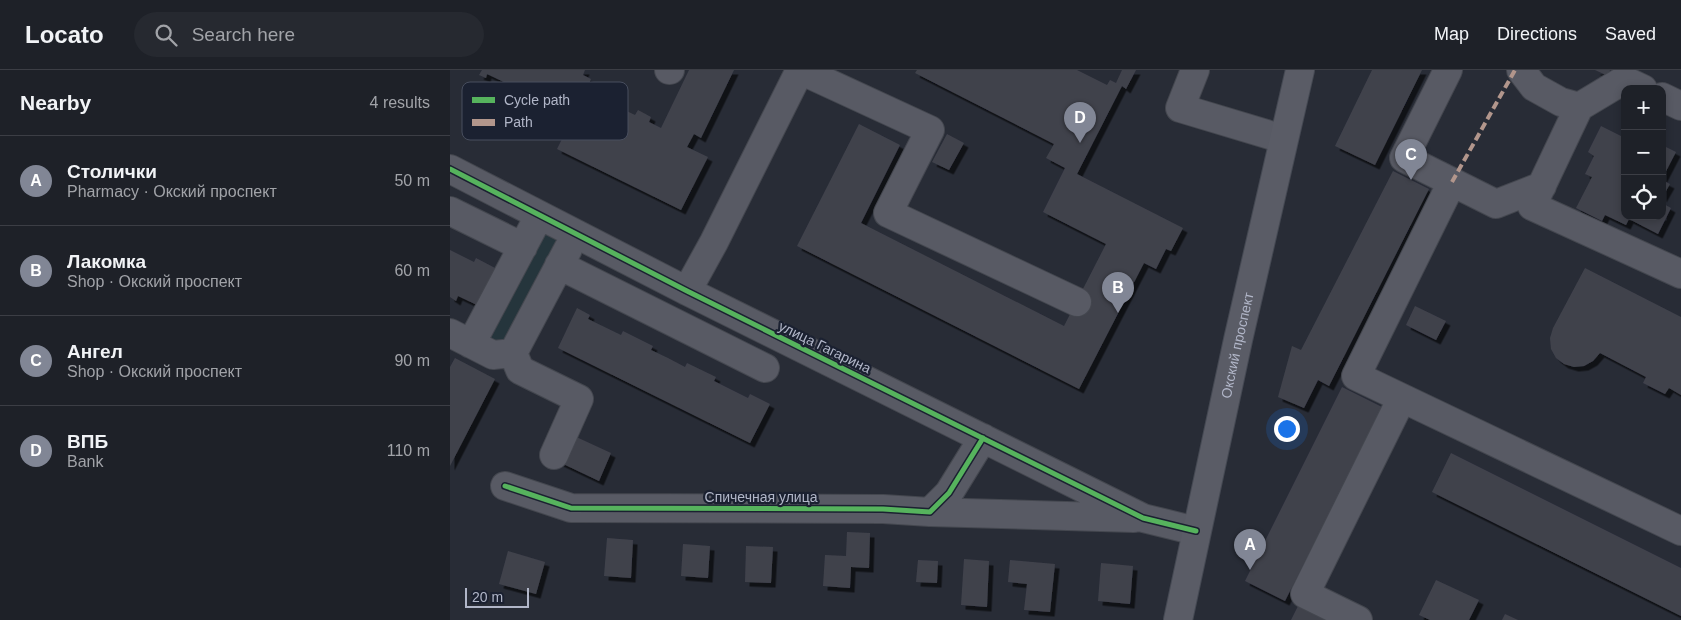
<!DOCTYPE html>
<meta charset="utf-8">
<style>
:root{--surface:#1e2128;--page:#262930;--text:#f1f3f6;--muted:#a1a3a8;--line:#3c3e45;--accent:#818695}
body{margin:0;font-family:Arial,sans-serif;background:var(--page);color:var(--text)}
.controls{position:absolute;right:15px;top:15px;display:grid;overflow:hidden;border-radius:10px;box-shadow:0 2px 8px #0003}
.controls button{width:45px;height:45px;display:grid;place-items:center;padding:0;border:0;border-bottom:1px solid var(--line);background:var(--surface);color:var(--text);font:25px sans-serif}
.scale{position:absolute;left:15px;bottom:12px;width:64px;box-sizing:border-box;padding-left:5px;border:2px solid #b1b6c8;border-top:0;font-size:14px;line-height:18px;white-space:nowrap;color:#b1b6c8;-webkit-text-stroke:4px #1b2131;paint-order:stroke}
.you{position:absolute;left:836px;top:358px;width:18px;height:18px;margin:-12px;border:4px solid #fff;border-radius:50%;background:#1a73e8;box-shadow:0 0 0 8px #1a73e833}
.badge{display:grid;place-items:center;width:32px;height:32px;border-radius:50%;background:var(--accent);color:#fff;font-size:16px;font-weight:700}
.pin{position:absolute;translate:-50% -41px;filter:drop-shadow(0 1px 2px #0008)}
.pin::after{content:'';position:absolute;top:26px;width:18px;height:15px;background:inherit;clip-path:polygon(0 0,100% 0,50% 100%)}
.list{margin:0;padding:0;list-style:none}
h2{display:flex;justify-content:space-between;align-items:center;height:65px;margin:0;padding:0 20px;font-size:21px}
h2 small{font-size:16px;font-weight:400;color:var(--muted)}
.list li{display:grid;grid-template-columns:32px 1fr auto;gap:15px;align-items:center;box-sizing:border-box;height:90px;padding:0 20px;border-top:1px solid var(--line)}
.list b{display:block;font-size:19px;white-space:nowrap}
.list p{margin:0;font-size:16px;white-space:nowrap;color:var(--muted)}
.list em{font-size:16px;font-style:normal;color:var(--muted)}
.icon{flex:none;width:28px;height:28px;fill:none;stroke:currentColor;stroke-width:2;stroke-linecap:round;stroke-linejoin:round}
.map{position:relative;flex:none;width:1231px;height:550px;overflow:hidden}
header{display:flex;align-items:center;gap:30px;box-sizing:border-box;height:70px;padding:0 25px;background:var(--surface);border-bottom:1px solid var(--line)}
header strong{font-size:24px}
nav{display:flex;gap:28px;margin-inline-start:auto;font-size:18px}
.search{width:350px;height:45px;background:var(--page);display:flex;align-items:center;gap:12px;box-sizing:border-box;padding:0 18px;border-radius:28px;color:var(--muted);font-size:19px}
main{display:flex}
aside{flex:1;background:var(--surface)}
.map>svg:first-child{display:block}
</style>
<header>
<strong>Locato</strong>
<div class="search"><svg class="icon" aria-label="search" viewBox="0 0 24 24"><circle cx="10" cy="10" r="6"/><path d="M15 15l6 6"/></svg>Search here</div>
<nav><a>Map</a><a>Directions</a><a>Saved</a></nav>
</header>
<main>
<aside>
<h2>Nearby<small>4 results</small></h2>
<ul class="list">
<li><span class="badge">A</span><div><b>Столички</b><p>Pharmacy · Окский проспект</p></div><em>50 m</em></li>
<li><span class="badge">B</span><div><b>Лакомка</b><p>Shop · Окский проспект</p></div><em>60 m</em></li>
<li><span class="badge">C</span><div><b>Ангел</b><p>Shop · Окский проспект</p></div><em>90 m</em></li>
<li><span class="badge">D</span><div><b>ВПБ</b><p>Bank</p></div><em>110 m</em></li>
</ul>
</aside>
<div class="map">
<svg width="1231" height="550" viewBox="0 0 1231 550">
<defs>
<filter id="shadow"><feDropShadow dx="4.5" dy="4.5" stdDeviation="0" flood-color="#0009"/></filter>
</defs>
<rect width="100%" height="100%" fill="#282c36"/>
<path fill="#25353c" d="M93,158L114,169L54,277L35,267Z"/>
<path fill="#40424c" filter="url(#shadow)" d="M32,0H135L133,5L141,9L138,16L159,26L158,29L167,33L166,36L185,45L188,40L201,47L199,52L211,58L239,0H284L251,68L244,64L237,77L258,87L231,140L107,79L123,47L113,43L112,46L102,42L104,38L96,33L93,38L74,28L77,24L66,19L64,22L56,19L58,14L37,4L36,8L29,5Z
M467,0H627L657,15L660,10L666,13L672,0H686L676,19L672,16L627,104L733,158L721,181L716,179L706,199L694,193L629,319L347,176L409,54L450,75L411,153L614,256L656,174L593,142L615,98L596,88L604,74L465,3Z
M922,0H972L925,95L885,76Z
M1145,0H1160L1158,6Z
M1151,56L1175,68V146H1212V133L1221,138L1208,164L1179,149L1176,155L1155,145L1152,151L1126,138L1142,107L1135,104L1144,86L1138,82Z
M497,64L514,73L499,100L482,92Z
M1212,75L1226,82L1212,109Z
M943,101L979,119L879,316L868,310L854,338L828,327L842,276L851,280Z
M1212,110L1220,114L1212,128Z
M0,180L24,192L26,188L45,198L27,235L8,226L6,231L0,227Z
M1135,198L1231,247V325L1219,318L1215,324L1193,313L1196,307L1150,283L1143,291L1134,296L1124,297L1114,294L1106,288L1101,279L1100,268L1103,258Z
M965,236L996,251L986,270L956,255Z
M127,238L140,245L138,249L171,265L173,261L203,276L201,280L218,288L235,297L237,293L266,307L264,311L298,328L300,324L320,334L300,373L108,278Z
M5,288L45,309L0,396V297Z
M892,317L932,337L835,531L795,511Z
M122,365L161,383L149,411L109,392Z
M1001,383L1231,498V546L982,422Z
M397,462L420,463L419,498L401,497L400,518L373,516L375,485L396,486Z
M157,468L183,470L181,508L154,506Z
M233,474L260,476L258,508L231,506Z
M296,476L323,477L321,513L295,512Z
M58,481L95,492L86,524L49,514Z
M514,489L539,491L537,537L511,535Z
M468,490L488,491L487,513L466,512Z
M560,490L605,494L600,542L574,540L577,514L558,512Z
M651,493L683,496L680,534L648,531Z
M986,510L1029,530L1019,550H980L969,545Z
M850,532L888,550H841Z
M1055,544L1068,550H1052Z"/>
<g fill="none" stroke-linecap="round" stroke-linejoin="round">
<defs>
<path id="minor" d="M219,0H220
M350,0L480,60L438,143L627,232
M745,0L730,38L833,69
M998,0L954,88L1046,134L1092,116
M1071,0L1084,17L1111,32L1129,37
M1193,19L1174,10L1129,37L1082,136L1231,204
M1212,27L1231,36
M0,99L237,221L693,448L746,461
M0,141L73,177
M109,195L315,298
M237,221L264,172L350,0
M0,263L43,285L63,283L118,179
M21,274L89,146
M63,283L70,300L129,329L104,385
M952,328L1231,461
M55,416L121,438L433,439L480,442L499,423L533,368
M480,442L684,448
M908,550L855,524L952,328L906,306L1002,112"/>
<g id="major">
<path id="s1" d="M728,550L788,270L850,0"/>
</g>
</defs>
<use href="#minor" stroke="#44474f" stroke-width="30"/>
<use href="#major" stroke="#454953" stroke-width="30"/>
<use href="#minor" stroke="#585a64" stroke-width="28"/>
<use href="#major" stroke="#5a5c66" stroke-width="28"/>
<path stroke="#b2968c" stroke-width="4" stroke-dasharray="8 4" stroke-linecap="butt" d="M1002,112L1065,0"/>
<defs>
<path id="cycleway" d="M0,99L237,221L693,448L746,461
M55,416L121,438L433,439L480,442L499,423L533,368"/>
</defs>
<use href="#cycleway" stroke="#1b2131" stroke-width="8"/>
<use href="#cycleway" stroke="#56b35d" stroke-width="5"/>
</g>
<g text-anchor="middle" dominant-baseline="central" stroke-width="4.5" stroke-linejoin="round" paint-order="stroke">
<g font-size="14" fill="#b1b6c8" stroke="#1b2131">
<text stroke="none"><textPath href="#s1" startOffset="281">Окский проспект</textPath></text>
<text transform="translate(375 277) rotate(26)">улица Гагарина</text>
<text x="311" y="427">Спичечная улица</text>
</g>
</g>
<rect x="12" y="12" width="166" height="58" rx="8" fill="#1b2131" stroke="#484e5e" stroke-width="1"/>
<rect x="22" y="27" width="23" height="6" fill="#56b35d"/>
<rect x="22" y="49" width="23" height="7" fill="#b2968c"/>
<g font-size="14" fill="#b1b6c8">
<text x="54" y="35">Cycle path</text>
<text x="54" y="57">Path</text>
</g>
</svg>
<div class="controls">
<button>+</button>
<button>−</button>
<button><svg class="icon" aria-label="locate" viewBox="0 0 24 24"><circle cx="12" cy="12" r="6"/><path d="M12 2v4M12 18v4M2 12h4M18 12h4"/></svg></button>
</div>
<div class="scale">20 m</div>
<div class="you"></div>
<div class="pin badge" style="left:800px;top:500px">A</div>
<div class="pin badge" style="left:668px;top:243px">B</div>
<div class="pin badge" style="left:961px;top:110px">C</div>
<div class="pin badge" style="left:630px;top:73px">D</div>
</div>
</main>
